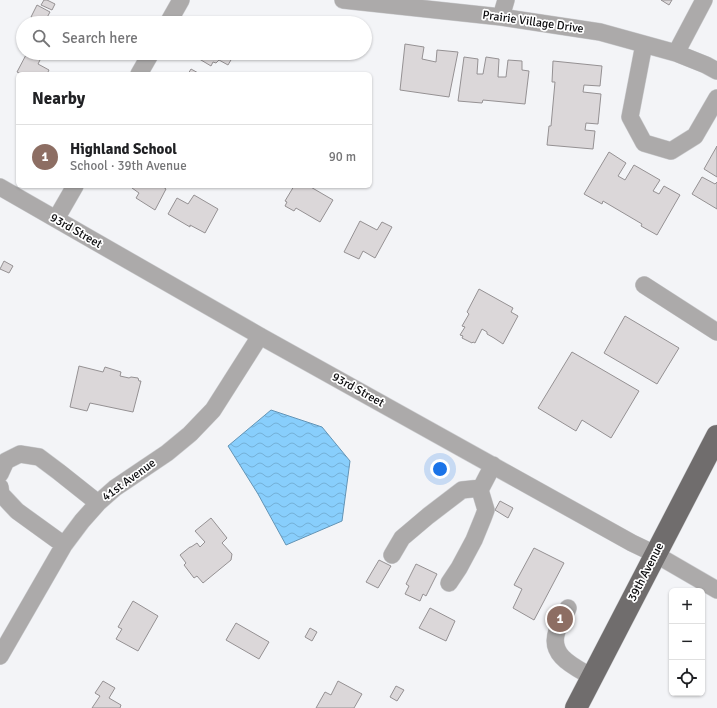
<!DOCTYPE html>
<meta charset="utf-8">
<style>
:root{--surface:#fff;--page:#f2f2f2;--text:#202124;--muted:#757577;--line:#e0e0e0;--accent:#89268e}
body{margin:0;font-family:Signika,sans-serif;background:var(--page);color:var(--text)}
.controls{position:absolute;right:12px;bottom:12px;display:grid;overflow:hidden;border-radius:6px;box-shadow:0 1px 3px #0004}
.controls button{width:36px;height:36px;display:grid;place-items:center;padding:0;border:0;border-bottom:1px solid var(--line);background:var(--surface);color:var(--text);font:20px sans-serif}
.you{position:absolute;left:440px;top:469px;width:14px;height:14px;margin:-10px;border:3px solid #fff;border-radius:50%;background:#1a73e8;box-shadow:0 0 0 6px #1a73e833}
.badge{display:grid;place-items:center;width:26px;height:26px;border-radius:50%;background:var(--accent);color:#fff;font-size:13px;font-weight:700}
.pin{position:absolute;translate:-50% -50%;border:2px solid #fff;box-shadow:0 1px 4px #0006}
.list{margin:0;padding:0;list-style:none}
h2{display:flex;justify-content:space-between;align-items:center;height:52px;margin:0;padding:0 16px;font-size:17px}
h2 small{font-size:13px;font-weight:400;color:var(--muted)}
.list li{display:grid;grid-template-columns:26px 1fr auto;gap:12px;align-items:center;box-sizing:border-box;height:64px;padding:0 16px;border-top:1px solid var(--line)}
.list b{display:block;font-size:15px;white-space:nowrap}
.list p{margin:0;font-size:13px;white-space:nowrap;color:var(--muted)}
.list em{font-size:13px;font-style:normal;color:var(--muted)}
.icon{flex:none;width:22px;height:22px;fill:none;stroke:currentColor;stroke-width:2;stroke-linecap:round;stroke-linejoin:round}
.map{position:relative;flex:none;width:717px;height:708px;overflow:hidden}
.search{position:absolute;background:var(--surface);box-shadow:0 1px 3px #0004;left:16px;top:16px;width:356px;height:44px;display:flex;align-items:center;gap:10px;box-sizing:border-box;padding:0 14px;border-radius:22px;color:var(--muted);font-size:15px}
.panel{position:absolute;background:var(--surface);box-shadow:0 1px 3px #0004;left:16px;top:72px;width:356px;height:116px;border-radius:6px}
.map>svg:first-child{display:block}
</style>
<div class="map">
<svg width="717" height="708" viewBox="0 0 717 708">
<defs>
<pattern id="water-waves" width="16" height="10" patternUnits="userSpaceOnUse"><rect width="16" height="10" fill="#88cefc"/><path d="M0 5q4-4 8 0t8 0" fill="none" stroke="#74b0d7"/></pattern>
</defs>
<rect width="100%" height="100%" fill="#f3f4f7"/>
<path fill="url(#water-waves)" stroke="#6394b5" d="M271,410L322,427L350,461L342,521L286,545L258,494L228,446Z"/>
<path fill="#dbd7d9" stroke="#959193" d="M44,0H47L55,4L52,10L41,5Z
M661,0H672L669,5Z
M37,5L50,12L44,23H41L31,17Z
M405,44L424,47L422,59L436,62L437,50L458,52L449,97L400,90Z
M27,53L40,60L38,64L49,70L47,74H21L17,72Z
M199,53H235L228,65L219,60L216,63L213,62L211,66L196,57Z
M464,57L478,59L477,74H483L486,57L499,59L498,77H506L508,60L522,61V70L529,71L525,104L483,100L482,103L458,101Z
M553,61L602,66L600,86L584,85L583,92L601,94L598,124L586,123L585,130L595,131L593,149L547,145L549,126H551L555,82H552Z
M191,69L200,74H188Z
M717,146V177L704,169Z
M609,152L626,163L618,176L625,180L634,165L660,180L653,191L659,194L664,186L680,195L657,235L641,226L642,224L603,201L602,204L584,194Z
M702,177L715,184L717,182V209L692,194Z
M133,186H162L166,189L155,210L136,198L139,193L132,188Z
M294,186H309L333,200L320,222L296,208L294,211L285,206L287,202L285,201Z
M194,195L218,209L205,233L190,225V227L168,214L177,198L188,204Z
M360,221L377,230L382,222L392,227L375,258L363,251L359,259L344,252Z
M4,261L13,266L9,273L0,269Z
M479,289L513,308L511,312L518,316L503,344L494,338L487,334V332L482,329L475,343L473,342L472,343L462,338L463,336L460,335L465,327L462,326L469,314L467,312Z
M625,316L679,348L657,384L604,353Z
M572,352L639,391L611,438L582,420L576,431L538,408Z
M79,366L103,372L105,367L121,372L120,376L129,378L131,377L138,378L139,381H141L133,412L90,403L87,411L70,407Z
M500,501L513,508L508,518L495,510Z
M211,518L227,538L222,543L232,554L231,560L203,583L197,576L194,578L184,565L186,563L180,555L190,547H191L197,543L200,547L205,542L195,531Z
M534,548L564,563L534,620L513,608L522,589L514,585Z
M379,560L391,566L378,588L366,582Z
M416,564L437,574L426,596L423,594L420,601L405,594L409,586L406,584Z
M133,601L158,616L138,651L116,639L122,629L118,627Z
M430,608L455,621L446,641L419,628Z
M236,623L269,642L259,659L226,640Z
M310,628L317,632L312,641L305,637Z
M103,681L115,688L109,698L121,705L120,708H92L100,696L95,693Z
M338,681L362,694L354,708H316L325,692L331,695Z
M396,686L404,690L397,701L390,697Z"/>
<g fill="none" stroke-linecap="round" stroke-linejoin="round">
<defs>
<path id="minor" d="M343,0L501,17L600,32L676,53L706,65L717,71
M501,17L506,0
M168,23L181,0
M644,44L630,117L644,143L671,151L695,136L717,98
M676,53L704,0
M139,74L151,53
M0,187L260,336L632,543L655,554L717,590
M56,219L75,186
M644,285L717,332
M0,474L6,461L20,454L39,457L59,472L98,503
M0,487L1,494L17,511L64,545
M392,555L402,538L428,516L462,490L481,488
M449,583L459,568L474,540L483,518L486,510L480,490L493,465
M568,608C565,616 560,624 557,631C548,656 575,667 592,677
M0,656L64,545L82,521L98,503L115,488L167,453L190,434L213,410L260,336"/>
<path id="major" d="M576,708L717,436"/>
</defs>
<use href="#minor" stroke="#cecfd2" stroke-width="18"/>
<use href="#major" stroke="#cecfd2" stroke-width="23"/>
<use href="#minor" stroke="#acaaaa" stroke-width="17"/>
<use href="#major" stroke="#706d6d" stroke-width="22"/>
</g>
<g text-anchor="middle" dominant-baseline="central" stroke-width="3.5" stroke-linejoin="round" paint-order="stroke">
<g font-size="12" fill="#0c0c0e" stroke="#fff">
<text transform="translate(533 22) rotate(8)">Prairie Village Drive</text>
<text transform="translate(76 231) rotate(30)">93rd Street</text>
<text transform="translate(358 390) rotate(29)">93rd Street</text>
<text transform="translate(129 480) rotate(-36)">41st Avenue</text>
<text transform="translate(646 572) rotate(-63)">39th Avenue</text>
</g>
</g>
</svg>
<div class="controls">
<button>+</button>
<button>−</button>
<button><svg class="icon" aria-label="locate" viewBox="0 0 24 24"><circle cx="12" cy="12" r="6"/><path d="M12 2v4M12 18v4M2 12h4M18 12h4"/></svg></button>
</div>
<div class="you"></div>
<div class="pin badge" style="left:560px;top:619px;background:#8d6e63">1</div>
<div class="search"><svg class="icon" aria-label="search" viewBox="0 0 24 24"><circle cx="10" cy="10" r="6"/><path d="M15 15l6 6"/></svg>Search here</div>
<section class="panel">
<h2>Nearby<small></small></h2>
<ul class="list">
<li><span class="badge" style="background:#8d6e63">1</span><div><b>Highland School</b><p>School · 39th Avenue</p></div><em>90 m</em></li>
</ul>
</section>
</div>
